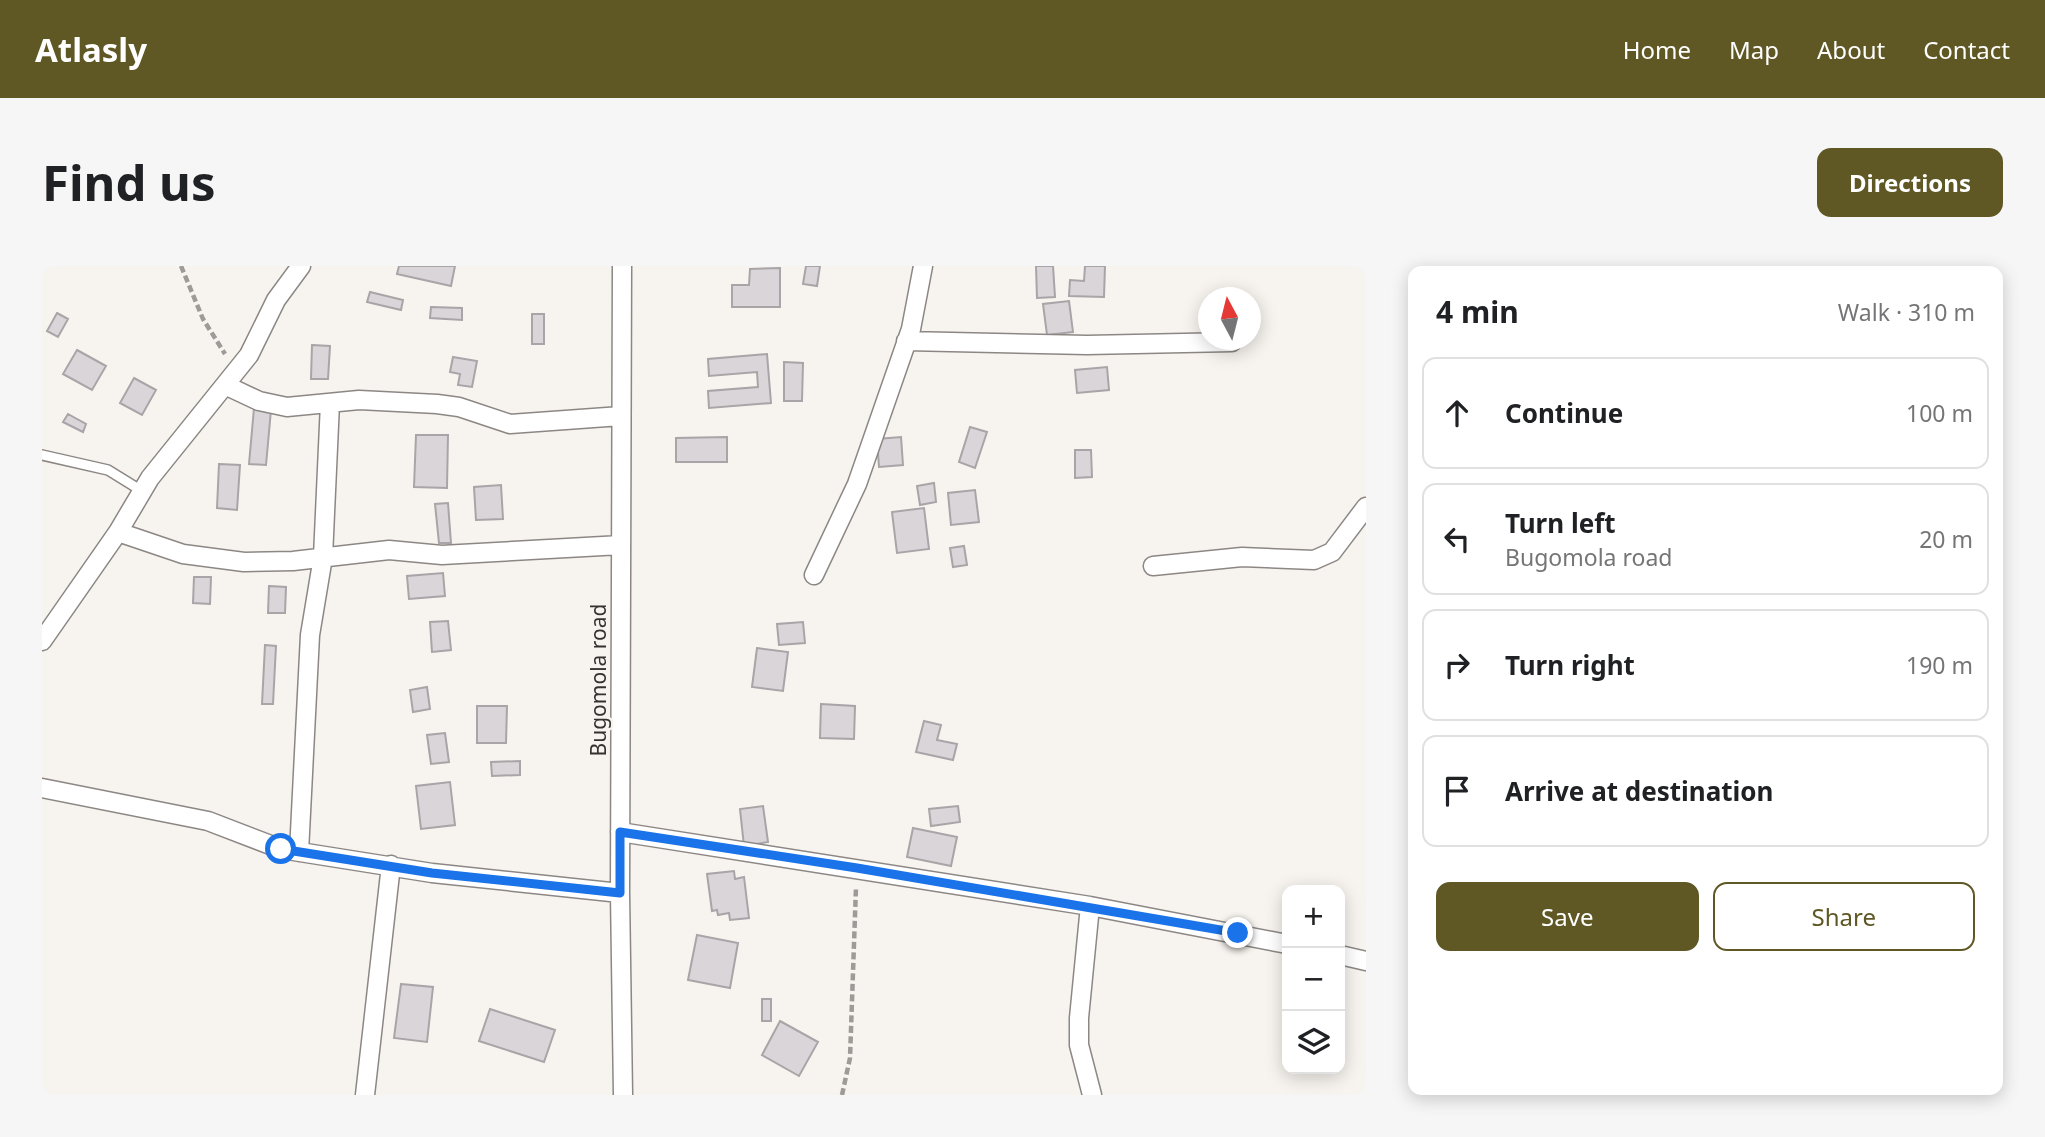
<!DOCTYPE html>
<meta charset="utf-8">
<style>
:root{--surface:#fff;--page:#f6f6f6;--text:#202124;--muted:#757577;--line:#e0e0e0;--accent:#5f5824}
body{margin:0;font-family:"Noto Sans",sans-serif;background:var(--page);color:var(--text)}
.controls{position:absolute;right:21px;bottom:21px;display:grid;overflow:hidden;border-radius:14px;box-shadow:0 4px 18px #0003}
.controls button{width:63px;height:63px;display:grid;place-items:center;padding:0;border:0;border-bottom:2px solid var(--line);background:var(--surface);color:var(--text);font:35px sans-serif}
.compass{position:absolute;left:1156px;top:21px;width:63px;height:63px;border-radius:50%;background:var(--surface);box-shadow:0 4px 18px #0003;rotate:353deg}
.stop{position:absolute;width:21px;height:21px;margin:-16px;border:5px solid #1a73e8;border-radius:50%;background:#fff}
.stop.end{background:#1a73e8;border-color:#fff;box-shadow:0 2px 7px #0008}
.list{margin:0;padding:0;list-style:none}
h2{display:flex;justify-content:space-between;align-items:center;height:91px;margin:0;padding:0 28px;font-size:30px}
h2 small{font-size:23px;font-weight:400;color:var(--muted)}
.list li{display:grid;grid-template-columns:46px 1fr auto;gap:21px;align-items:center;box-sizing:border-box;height:112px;margin:0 14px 14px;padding:0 14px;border:2px solid var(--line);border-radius:14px}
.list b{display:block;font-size:26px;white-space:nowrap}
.list p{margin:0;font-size:23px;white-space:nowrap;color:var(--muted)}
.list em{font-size:23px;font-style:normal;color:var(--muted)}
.actions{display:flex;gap:14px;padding:21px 28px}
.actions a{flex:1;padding:16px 0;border:2px solid var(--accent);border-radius:14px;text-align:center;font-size:24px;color:var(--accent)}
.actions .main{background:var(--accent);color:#fff}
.icon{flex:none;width:38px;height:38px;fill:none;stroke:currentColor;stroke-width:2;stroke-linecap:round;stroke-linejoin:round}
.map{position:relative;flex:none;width:1324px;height:829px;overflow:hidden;border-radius:14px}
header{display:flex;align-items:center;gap:42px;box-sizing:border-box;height:98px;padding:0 35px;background:var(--accent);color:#fff}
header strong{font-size:33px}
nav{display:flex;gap:38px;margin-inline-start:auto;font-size:24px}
.intro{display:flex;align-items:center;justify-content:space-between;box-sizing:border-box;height:168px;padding:0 42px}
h1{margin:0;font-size:49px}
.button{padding:18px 32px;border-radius:14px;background:var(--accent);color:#fff;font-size:24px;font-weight:700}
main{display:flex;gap:42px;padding:0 42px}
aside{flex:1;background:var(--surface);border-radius:14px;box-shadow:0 4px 18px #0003}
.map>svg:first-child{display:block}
</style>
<header>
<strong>Atlasly</strong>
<nav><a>Home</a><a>Map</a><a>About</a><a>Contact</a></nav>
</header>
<div class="intro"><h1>Find us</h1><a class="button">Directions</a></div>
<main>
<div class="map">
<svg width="1324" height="829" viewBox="0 0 1324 829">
<rect width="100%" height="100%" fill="#f7f3ee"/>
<path fill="#dad5d9" stroke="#a8a4a7" stroke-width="2" d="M357,0H413L409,20L355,8Z
M764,0H778L775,20L761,18Z
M994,0H1011L1013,31L995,32Z
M1043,0H1063L1062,31L1027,30L1028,14L1042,15Z
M738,2V41H690V19H707L708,3Z
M328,26L361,34L359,44L325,36Z
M1027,35L1031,66L1005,69L1001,38Z
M389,41L420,42V54L388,52Z
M15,47L26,53L16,71L5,65Z
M490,48H502V78H490Z
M270,79L288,80L286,113H269Z
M35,84L64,100L50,124L21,108Z
M725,88L729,137L667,142L666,125L716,121L715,106L667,110L666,93Z
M411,91L435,95L430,121L416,119L418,108L408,106Z
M742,96L761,97L760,135H742Z
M1065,101L1067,124L1035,127L1033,104Z
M92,112L114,124L100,149L78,137Z
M212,142L229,144L224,199L207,198Z
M26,148L44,158L41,166L21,156Z
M928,161L945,166L933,202L917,196Z
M374,169H406L405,222L372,221Z
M685,171V196H634V172Z
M859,171L861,199L837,201L835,173Z
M1033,184H1049L1050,211L1033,212Z
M177,198L198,199L195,244L175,242Z
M892,217L894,236L878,239L875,220Z
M459,219L461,253L434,254L432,221Z
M933,224L937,256L909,259L906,227Z
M406,237L409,277H397L393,238Z
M882,242L887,283L855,287L850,246Z
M922,280L925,299L911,301L908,282Z
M401,307L403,330L367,333L365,310Z
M152,311H169L168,338L151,337Z
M227,320L244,321L243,347H226Z
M406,355L409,384L390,386L388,356Z
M761,356L763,377L737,379L735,358Z
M223,379L234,380L231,438H220Z
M715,382L746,386L741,425L710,421Z
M385,421L388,443L371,446L368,424Z
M779,438L813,440L812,473L778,472Z
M435,440H465L464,477H435Z
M882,455L899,459L895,474L915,478L911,494L874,486Z
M403,467L407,496L389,498L385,469Z
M478,495V509L450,510L449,496Z
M408,516L413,559L379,563L374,520Z
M721,540L726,576L702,580L698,543Z
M916,540L918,556L889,560L887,543Z
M871,562L915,571L909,600L865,591Z
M692,605L693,613L702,611L707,652L688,654L687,647L676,649L675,644L670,645L665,608Z
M655,669L696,677L688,722L646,714Z
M359,718L391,721L385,776L352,772Z
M720,733H729V755H720Z
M448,743L513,764L502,796L437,775Z
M738,755L776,776L757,810L720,789Z"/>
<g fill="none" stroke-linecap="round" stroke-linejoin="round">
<defs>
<path id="lane" d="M0,189L66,204L100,225"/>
<path id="street" d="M580,0L578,627L581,829
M864,75L1045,79L1190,76
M185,120L217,135L245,141L317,134L395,138L417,141L468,158L579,150
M76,266L141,288L202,296L251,295L347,284L400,289L579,279
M1111,300L1200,291L1272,294L1290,286L1324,241
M772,309L815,218L869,63L881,0
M0,375L76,266L108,212L207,89L234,34L259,0
M0,522L166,555L239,583L390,607L578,627
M578,566L1048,640L1245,678
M257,586L268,369L281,291L288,137
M1048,640L1037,752V779L1050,829
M1298,689L1324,695
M323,829L349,599"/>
</defs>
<use href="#lane" stroke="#8c8784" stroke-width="12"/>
<use href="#street" stroke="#8c8784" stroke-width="21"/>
<path stroke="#9d9a97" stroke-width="4.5" stroke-dasharray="7 3.5" stroke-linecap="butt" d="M139,0L161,53L183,88
M800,829L808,792L814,621"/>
<use href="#lane" stroke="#fff" stroke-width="9"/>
<use href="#street" stroke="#fff" stroke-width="18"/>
</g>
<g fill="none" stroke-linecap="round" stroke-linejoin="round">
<path stroke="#1a73e8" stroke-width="9" d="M239,583L390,607L578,627V566L815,602L1196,667"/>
</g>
<g text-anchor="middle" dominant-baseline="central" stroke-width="5" stroke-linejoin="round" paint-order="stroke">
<g font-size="21" fill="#343230" stroke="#f7f3ee">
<text transform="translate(556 414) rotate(-90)">Bugomola road</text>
</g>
</g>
</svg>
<div class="controls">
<button>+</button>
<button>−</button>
<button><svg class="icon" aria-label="layers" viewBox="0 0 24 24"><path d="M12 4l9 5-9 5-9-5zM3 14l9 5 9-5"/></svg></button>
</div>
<svg class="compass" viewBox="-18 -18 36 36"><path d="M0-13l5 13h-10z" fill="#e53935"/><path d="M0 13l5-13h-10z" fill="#757577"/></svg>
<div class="stop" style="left:239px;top:583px"></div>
<div class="stop end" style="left:1196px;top:667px"></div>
</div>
<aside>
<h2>4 min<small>Walk · 310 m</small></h2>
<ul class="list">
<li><svg class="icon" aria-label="ahead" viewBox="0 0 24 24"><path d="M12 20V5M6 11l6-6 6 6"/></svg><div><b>Continue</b></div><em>100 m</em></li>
<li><svg class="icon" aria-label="left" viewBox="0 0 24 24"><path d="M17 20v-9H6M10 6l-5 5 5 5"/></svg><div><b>Turn left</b><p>Bugomola road</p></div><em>20 m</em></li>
<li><svg class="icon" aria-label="right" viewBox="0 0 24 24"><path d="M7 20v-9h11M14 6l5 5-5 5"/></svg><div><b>Turn right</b></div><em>190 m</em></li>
<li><svg class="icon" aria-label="arrive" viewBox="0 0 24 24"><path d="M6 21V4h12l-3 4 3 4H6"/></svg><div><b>Arrive at destination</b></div></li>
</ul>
<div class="actions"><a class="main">Save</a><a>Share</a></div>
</aside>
</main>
